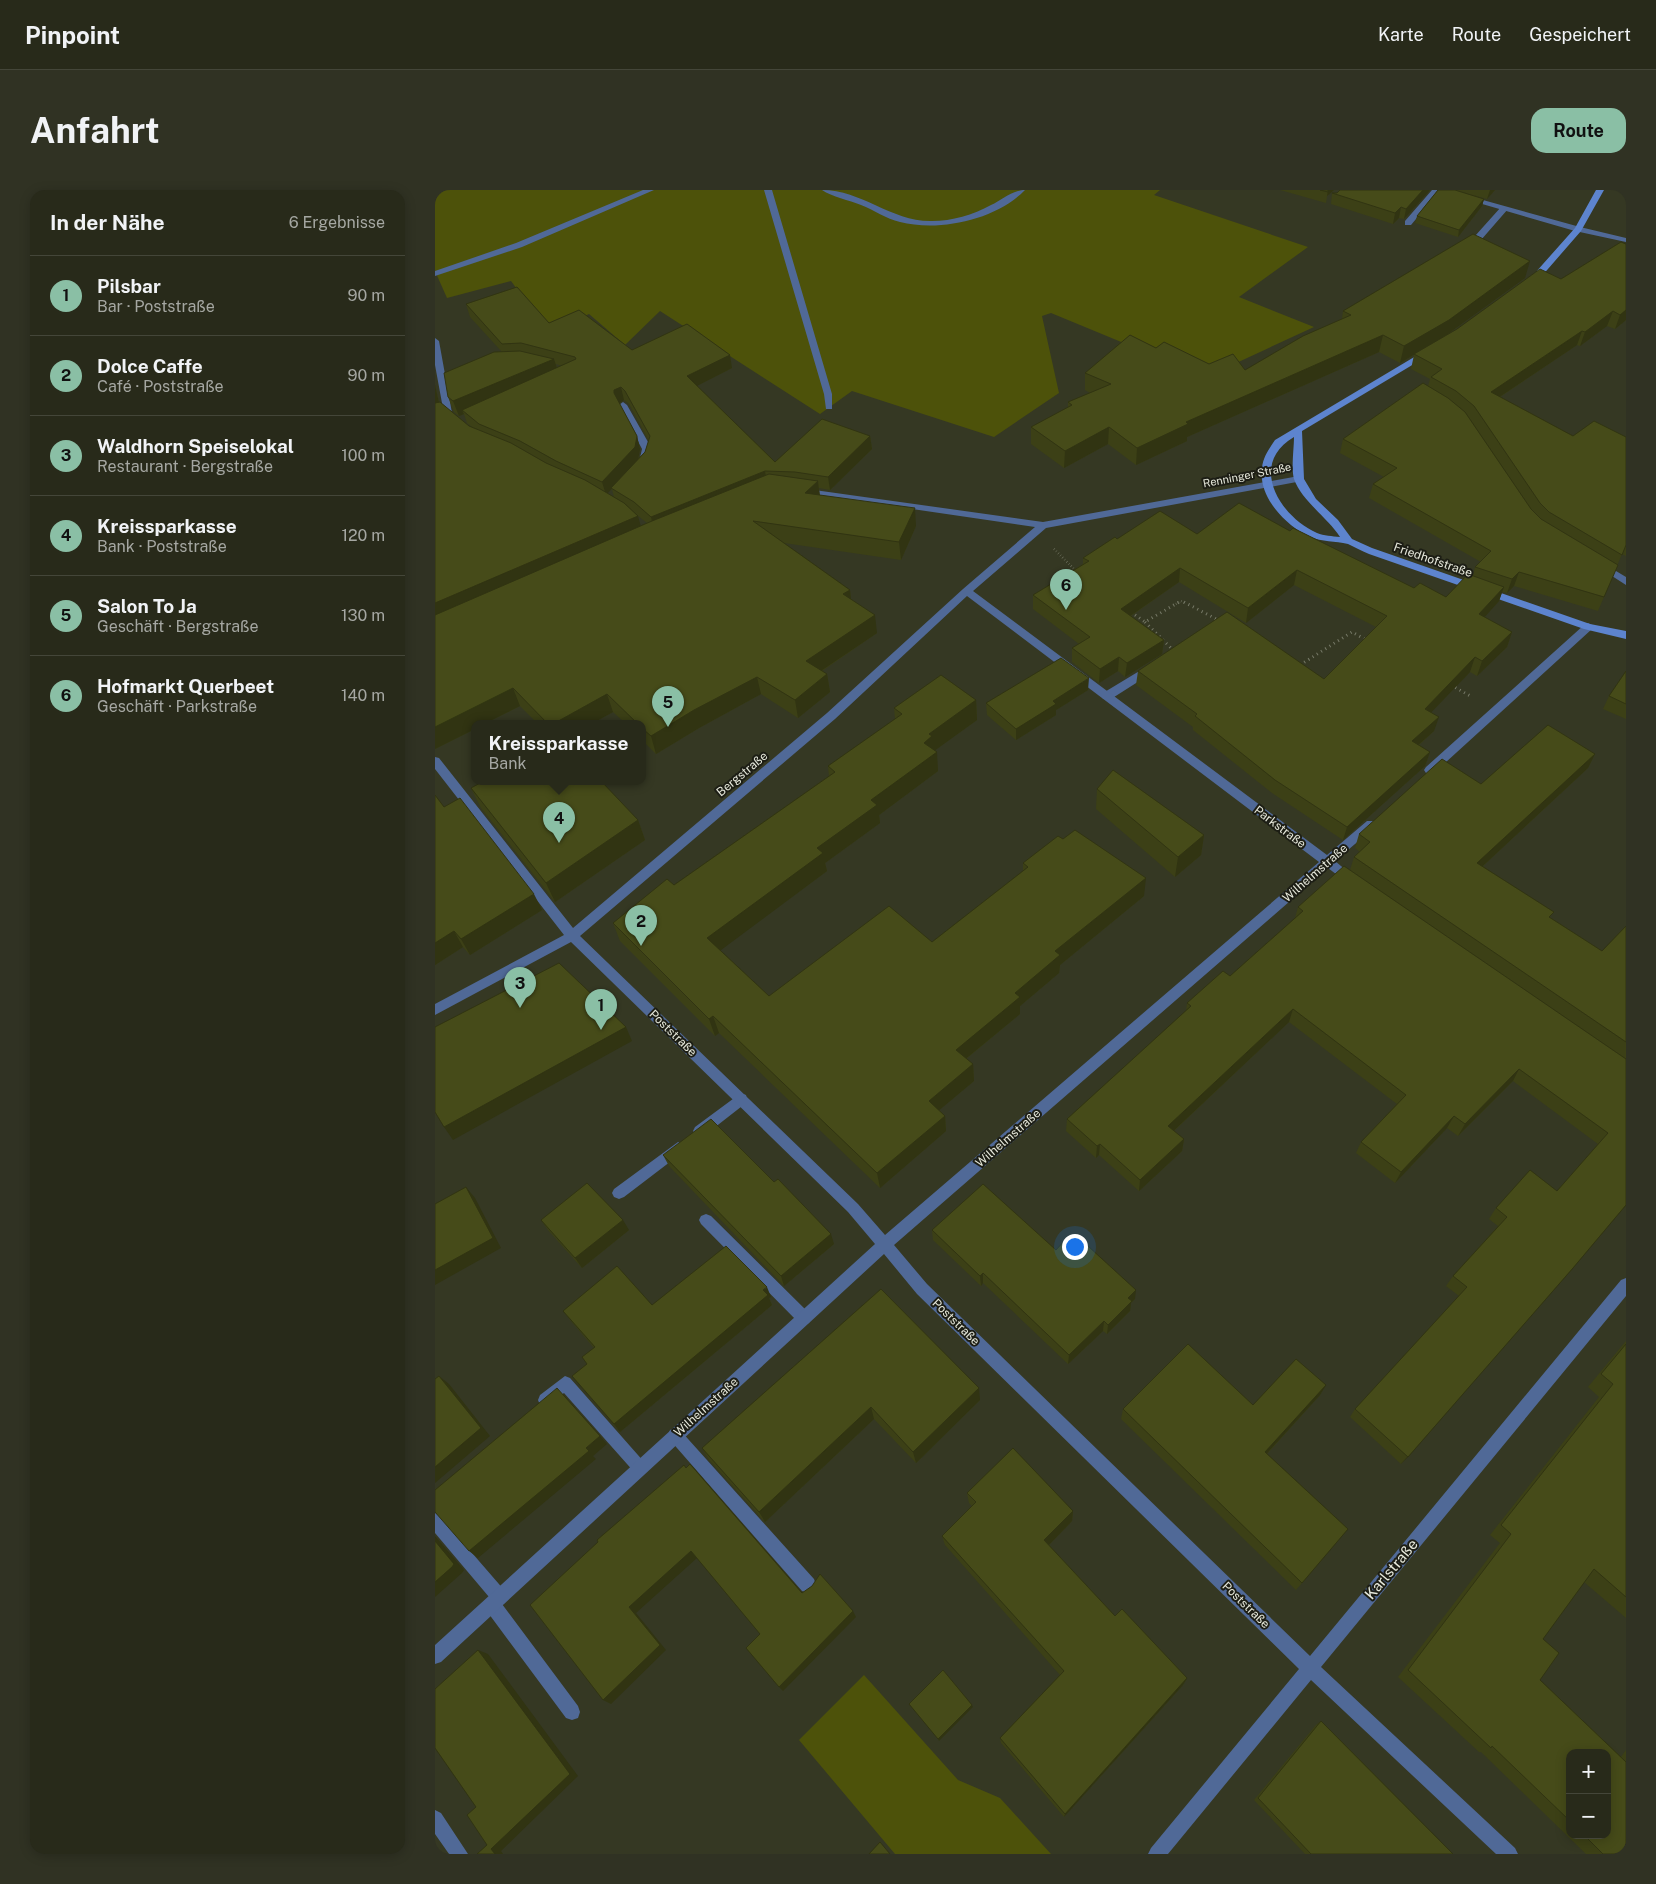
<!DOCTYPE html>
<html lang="de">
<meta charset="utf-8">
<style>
:root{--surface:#282a1a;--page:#303223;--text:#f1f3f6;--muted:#a5a7a2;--line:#444639;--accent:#8abfa5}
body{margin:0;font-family:"Public Sans",sans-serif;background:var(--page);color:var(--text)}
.controls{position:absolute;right:15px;bottom:15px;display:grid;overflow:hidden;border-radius:10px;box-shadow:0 2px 12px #0003}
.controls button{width:45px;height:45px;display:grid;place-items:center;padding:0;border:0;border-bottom:1px solid var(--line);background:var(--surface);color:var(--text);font:25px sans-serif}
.you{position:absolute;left:639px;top:1056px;width:18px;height:18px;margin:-12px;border:4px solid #fff;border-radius:50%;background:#1a73e8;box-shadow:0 0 0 8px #1a73e833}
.badge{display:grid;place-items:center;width:32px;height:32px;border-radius:50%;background:var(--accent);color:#111;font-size:16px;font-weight:700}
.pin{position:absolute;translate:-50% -41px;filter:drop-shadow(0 1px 2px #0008)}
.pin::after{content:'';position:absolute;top:26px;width:18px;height:15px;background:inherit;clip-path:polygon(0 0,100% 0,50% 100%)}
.popup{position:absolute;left:36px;top:530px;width:175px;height:65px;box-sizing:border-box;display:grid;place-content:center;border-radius:10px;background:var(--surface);filter:drop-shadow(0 1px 4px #0005);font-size:16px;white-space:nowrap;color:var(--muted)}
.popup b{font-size:19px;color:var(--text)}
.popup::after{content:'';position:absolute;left:50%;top:100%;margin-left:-10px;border:10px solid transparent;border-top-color:var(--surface)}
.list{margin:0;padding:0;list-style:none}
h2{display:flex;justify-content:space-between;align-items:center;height:65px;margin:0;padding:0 20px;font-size:21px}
h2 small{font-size:16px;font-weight:400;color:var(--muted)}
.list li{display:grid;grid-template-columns:32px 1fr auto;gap:15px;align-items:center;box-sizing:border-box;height:80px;padding:0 20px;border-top:1px solid var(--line)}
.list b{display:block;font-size:19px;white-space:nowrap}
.list p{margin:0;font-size:16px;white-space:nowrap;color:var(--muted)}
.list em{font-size:16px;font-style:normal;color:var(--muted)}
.map{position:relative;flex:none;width:1191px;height:1664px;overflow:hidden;border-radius:15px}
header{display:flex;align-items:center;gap:30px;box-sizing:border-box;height:70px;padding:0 25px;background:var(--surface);border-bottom:1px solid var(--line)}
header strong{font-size:24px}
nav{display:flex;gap:28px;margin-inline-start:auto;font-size:18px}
.intro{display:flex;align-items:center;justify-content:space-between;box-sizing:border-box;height:120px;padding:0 30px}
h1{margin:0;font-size:35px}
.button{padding:12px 22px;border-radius:15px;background:var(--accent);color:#111;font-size:18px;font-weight:700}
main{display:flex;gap:30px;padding:0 30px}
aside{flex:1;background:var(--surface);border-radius:15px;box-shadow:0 2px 12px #0003}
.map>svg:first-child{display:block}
</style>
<header>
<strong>Pinpoint</strong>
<nav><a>Karte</a><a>Route</a><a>Gespeichert</a></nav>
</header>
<div class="intro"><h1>Anfahrt</h1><a class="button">Route</a></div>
<main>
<aside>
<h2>In der Nähe<small>6 Ergebnisse</small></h2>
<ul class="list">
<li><span class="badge">1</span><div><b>Pilsbar</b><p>Bar · Poststraße</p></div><em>90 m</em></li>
<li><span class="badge">2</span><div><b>Dolce Caffe</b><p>Café · Poststraße</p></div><em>90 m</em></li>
<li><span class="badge">3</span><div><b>Waldhorn Speiselokal</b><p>Restaurant · Bergstraße</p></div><em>100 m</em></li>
<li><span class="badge">4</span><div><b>Kreissparkasse</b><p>Bank · Poststraße</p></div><em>120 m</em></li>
<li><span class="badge">5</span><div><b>Salon To Ja</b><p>Geschäft · Bergstraße</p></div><em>130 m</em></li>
<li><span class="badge">6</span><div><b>Hofmarkt Querbeet</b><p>Geschäft · Parkstraße</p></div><em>140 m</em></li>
</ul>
</aside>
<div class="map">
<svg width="1191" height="1664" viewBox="0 0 1191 1664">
<rect width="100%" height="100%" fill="#353823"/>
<path fill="#4d520a" d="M0,0H725L719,5L873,57L804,107L879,137L771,187L616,123L607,126L624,203L559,247L417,201L385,224L225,121L190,155L154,124L114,142L76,91L12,108L0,81Z
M429,1485L523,1590L565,1608L616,1664H460L364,1550Z"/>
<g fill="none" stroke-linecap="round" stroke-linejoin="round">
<path stroke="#777a68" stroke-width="2.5" stroke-dasharray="0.5 2.5" stroke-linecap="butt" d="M619,359L641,381
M741,414L746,411L751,414"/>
<path stroke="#777a68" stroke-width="3" stroke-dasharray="1 4" stroke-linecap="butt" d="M749,412L783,430
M696,422L710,432L744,412
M710,432L738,460
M865,475L917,442L933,451
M1016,495L1037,507"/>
<path fill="#506997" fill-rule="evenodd" d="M208,0H219L87,57L0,86V81L81,53Z
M329,0H337L397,204V219H391L389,204Z
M387,0C427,0 457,32 497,31C517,31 538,25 556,15C567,10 577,0 590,0C561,30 504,42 465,32C451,29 439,20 426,15C414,10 397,7 387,0Z
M997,0H1005L976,35H970V31Z
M1066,17L1073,19L1046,50H1040V46Z
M188,212L192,215L217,259L212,274L209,275L204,272L207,259L184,215Z
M1166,372L1191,387V395L1163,377L1161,375Z
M716,474L721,478L720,481L676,509H668L667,506L668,503Z
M306,903L311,905L312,909L311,913L270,945L265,947L260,945L258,941L260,937Z
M243,952L248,954L250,958L248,962L189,1007L184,1009L179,1007L177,1003L179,999Z
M271,1024L276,1026L374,1123L376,1128L374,1133L369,1135L364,1133L266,1034L264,1030L266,1026Z
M130,1186L135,1188L210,1273L213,1278L210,1283L205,1286L200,1283L129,1203L110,1217L105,1215L103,1210L105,1205Z
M240,1238L245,1240L379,1389L381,1395L379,1401L373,1403L367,1401L235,1250L233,1245L235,1240Z
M0,1323L5,1326L70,1401L72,1407L70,1413L67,1414L143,1516L145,1522L143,1528L137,1530L131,1528L51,1420L49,1414L54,1407L0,1343Z
M0,1620L6,1623L33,1664H14L0,1644Z"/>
<path fill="#506997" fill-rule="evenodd" d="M999,0H1012L1145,37L1191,48V52L1140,41Z
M0,148L4,151L17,223L24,229V233H18L9,224L0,175Z
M864,286L867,287V291L611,338L538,401L892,665L932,631H940L942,634L940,637L900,671L924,691L918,696L914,694L893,678L459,1055L492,1094L875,1466L1186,1090L1191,1088V1106L886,1477L1080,1658L1083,1664H1061L876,1490L733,1664H713L716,1658L864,1479L482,1104L449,1064L6,1472L0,1474V1455L440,1054L413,1022L136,752L0,825V814L129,745L0,579V567L4,568L138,738L392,523L528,399L600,337L368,303L363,300L365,298L608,332ZM532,406L884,672L450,1045L423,1014L145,746L400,529Z
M1153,433L1157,435V439L999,583H991L989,580L991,577L1149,435Z"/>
<path fill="#5d84ce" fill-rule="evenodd" d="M1161,0H1169L1146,41L1106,87L1099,92H1093V88L1100,83L1140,38Z
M991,160L994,161V165L867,241L869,289L881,309L903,330L917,349L937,358L1155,434L1191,441V449L1149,439L934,364C926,361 920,357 913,354C900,351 887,352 875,347C850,335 823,307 827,278C828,267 834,259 840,250ZM859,247C859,258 856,279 859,289C866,310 893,328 905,347C897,346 889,346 882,343C844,326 813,274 859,247Z"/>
</g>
<path fill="#3c4016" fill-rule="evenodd" d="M845,0H899L892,6L891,13Z
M995,0L969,29L964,28L958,34L896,14L897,3Z
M1003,0H1060L1052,9L1038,5L1049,9L1047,16L1023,47L980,33L982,26Z
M1186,52L1191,130L1180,139L1172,136L1145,156L1142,155L1065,207L1138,246L1191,247V366L1187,364L1163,421L1079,396L1072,403L1067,402L1064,411L1049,427L1077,442L1072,457L1042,486L1035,482L996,522L999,541L984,555L995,562L990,576L908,650L837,603L758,540V537L701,495L703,481L889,489L941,437L859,395L811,433L744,392L696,426L729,450L727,464L690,487L683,481L664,493L637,472V458L644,454L598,419V405L648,374V368L682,349L855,341L979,398L1011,407L1038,386L1040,377L1046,372L934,308L938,294L949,287L905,263L908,249L993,196L995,189L976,179L979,165L965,173L944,162L752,247V251L701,275L673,254L629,278L596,254V237L633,218V212L655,203L650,200V183L721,158L774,174L810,180L907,129L908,121L1090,88L1010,146L1126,89Z
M31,114L114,133L197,160L297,178L261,196L340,272L435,246L437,259L395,300L384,298L385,305L481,336L466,370L349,353L415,400L416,410L442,443L387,481L392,484L395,502L363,528L326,504L264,538L221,564L208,551V534H191L178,522L156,534H103L85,516L49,534H40V539L0,559V195L4,212L34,236L37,237L32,233L29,224L24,226L19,222L13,207L67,162L35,127ZM121,174L127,176L122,178ZM189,210L194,214L214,251L210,262L203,269L205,259L202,246L184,213ZM177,299L179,307L172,303ZM199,322L202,325L212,333L205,336Z
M1191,481V529L1168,519L1174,506Z
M653,500L621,520V525L581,550L552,525L551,513Z
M541,510L542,530L500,560L503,581L444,625L445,633L390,673L392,681L285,760L334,806L497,752L588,681V673L709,706L625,775L624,783L585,816V824L531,869L538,874L539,891L504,920L510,926L511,941L445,998L284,843L280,846L185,751L178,733L239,695L394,586L393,576L460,529L459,518Z
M1160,564L1153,578L1048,676L1116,728L1167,761L1191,736V1015L1129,1088L966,1274L915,1227L920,1219L1024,1106L1011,1096L1018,1086L1063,1036L1054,1029L1061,1018L1122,1001L1163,954L1078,891L1023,946L1012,938L960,993L921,963L926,952L962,914L854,832L739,941L749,949L747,961L704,1001L664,965L661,968L631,941L632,929L751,821L752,813L795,786L860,728L863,717L915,680L919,667L925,662L920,658L924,644L1046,594Z
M36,598L203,630L210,650L120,712L46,618Z
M662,599L769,645L766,665L740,687L661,619Z
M9,617L107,720L35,765L28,757L0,775Z
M228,965L339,992L399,1054L349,1096L234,976Z
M106,1030L194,1040L147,1078L113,1040Z
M497,1040L621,1060L700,1109L696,1113L695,1121L672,1144L668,1141L633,1174L548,1093L546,1096L498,1050Z
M446,1099L545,1210L481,1273L439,1229L330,1332L274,1270L267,1258Z
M336,1107L334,1108L337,1115L185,1242L137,1186L152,1174L159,1158L135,1130L128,1121Z
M1191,1151V1428L1149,1392L1108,1449L1105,1490L1186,1567L1191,1560V1664H1151L1046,1562H1044L963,1487L1065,1353L1055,1345L1164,1207L1153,1197ZM1135,1563L1172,1645H1135Z
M891,1195L885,1205L832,1264L913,1339L861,1400L686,1229L688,1219L818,1215Z
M532,1303L638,1321L637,1331L614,1355L680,1426L752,1488L748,1495L629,1627L566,1553L565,1548L625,1485L510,1355L507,1346L537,1316L534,1313Z
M886,1531L1018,1664H870L819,1610L881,1535Z"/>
<path fill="#313412" d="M893,0H899L892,6Z
M988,0H995L969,29L971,19Z
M1055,0H1060L1052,9Z
M1049,9L1047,16L1023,47L1024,40Z
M966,17L964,28L958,34L960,23Z
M1095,71L1090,88L1010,146L965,173L969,156Z
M1191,120V130L1180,139L1185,125Z
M1178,121L1172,136L1145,156L1150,142Z
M1147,141L1142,155L1051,216L1056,202Z
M948,145L944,162L752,247V251L701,275L702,258L751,232Z
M295,165L297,178L254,200L252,186Z
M119,169L124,184L27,220L29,224L24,226L18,211Z
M0,195L6,222L0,226Z
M186,197L189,210L183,214L179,203V200Z
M674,237L673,254L629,278L630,261Z
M202,246L205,259L203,270L171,305L167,292Z
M435,246L437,259L395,300L393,287Z
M330,281L332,294L219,340L216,327Z
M383,291L385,310L370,303Z
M480,318L481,336L466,370L464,352Z
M203,326L208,344L0,435V413Z
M745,378L744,392L685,433L686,419Z
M862,380L859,395L811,433L813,418Z
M1084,382L1079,396L1072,403L1077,389Z
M1069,397L1064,411L1039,439L1044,424Z
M415,400L417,418L408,404Z
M440,425L442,443L374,489L371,471Z
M1077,442L1072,457L1042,486L1047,471Z
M729,450L727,464L690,487L692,473Z
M684,467L683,481L664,493L665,479Z
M1040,467L1035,482L986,533L990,519Z
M392,484L395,502L363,528L360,510Z
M322,487L326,504L264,538L221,564L216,546L259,520Z
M654,488L653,500L621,520V525L581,550V539L618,511Z
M78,498L85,516L49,534H40V539L0,559V537Z
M172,504L178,522L156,534H118Z
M541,510L542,530L499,561L502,562L503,581L444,625L445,633L390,673L392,681L278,766L272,748L382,658L436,610L489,553L494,544Z
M1004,527L999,541L972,565L977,551Z
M995,562L990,576L908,650L912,637Z
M1160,564L1153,578L1037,686L1042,673Z
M203,630L210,650L120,712L111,693Z
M769,645L766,665L740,687L743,667Z
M711,688L709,706L625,775L624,783L585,816V824L522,876L521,860L580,803L620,761Z
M99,704L107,720L35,765L26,749Z
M19,741L28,757L0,775V753Z
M858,819L854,832L731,948L733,936Z
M278,826L284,843L280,846L274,829Z
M191,837L197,851L18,950L9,937Z
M538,874L539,891L496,927L494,911Z
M1084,879L1078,891L1023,946L1030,934Z
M510,926L511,941L445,998L442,983Z
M1019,926L1012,938L960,993L966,982Z
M749,949L747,961L704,1001L705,990Z
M665,954L664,965L661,968L662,956Z
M31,997L40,1008L66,1058L0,1095V1080Z
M1191,1015L1129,1088L966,1274L973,1267Z
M188,1030L194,1040L147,1078L140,1068Z
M396,1044L399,1054L349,1096L346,1086Z
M548,1083V1093L546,1096L545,1086Z
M332,1097L336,1107L334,1108L337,1115L185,1242L179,1234Z
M701,1100L700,1109L696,1113L695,1121L672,1144L673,1135L693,1108Z
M669,1131L668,1141L633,1174L634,1165Z
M4,1186L14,1194L55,1246L0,1293V1277Z
M891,1195L885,1205L825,1271L830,1262Z
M544,1198L545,1210L481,1273L478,1262Z
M436,1217L439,1229L330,1332L324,1322Z
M165,1246L172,1254L158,1266L161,1269L43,1368L34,1361Z
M638,1321L637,1331L609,1360V1350Z
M0,1346L29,1380L27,1383L0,1407Z
M256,1361L262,1368L201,1423L231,1460L176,1514L168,1510L194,1417Z
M418,1421L421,1427L348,1501L344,1497Z
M43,1460L53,1464L143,1586L66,1661L68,1664H60L56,1659Z
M752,1488L748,1495L629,1627L630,1624Z
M537,1515L538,1517L504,1551L503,1549Z"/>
<path fill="#464b19" stroke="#313412" d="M885,0H893V2Z
M905,0H988L971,19L966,17L960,23L897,3H902Z
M1003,0H1020L1049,9L1024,40L982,26Z
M1038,44L1095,71L1014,130L969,156L948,145L751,232L753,234L702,258L674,237L630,261L596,237L637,215L633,212L676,194L650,183L695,145L721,158L729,152L774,174L798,164L810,180L868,146L916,125L908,121Z
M1186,52L1191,54V120L1185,125L1178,121L1150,142L1147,141L1056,202L1138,246L1159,231L1191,247V355L1187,365L1114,322L1105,313L1039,216L1021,201L996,187L1007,179L979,164L1022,139L1105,79L1126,89Z
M82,97L114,133L144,120L197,160L252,134L295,165L252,186L340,272L387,229L435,246L393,287L360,282L330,281L216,327L199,312L176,298L210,262L215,246L190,201L186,197L179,200V203L202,246L200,257L167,292L121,271L85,251L44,234L27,220L141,169L140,167L86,153L67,154L31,114Z
M85,161L119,169L18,211L13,207L9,183L59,162Z
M988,193L1013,208L1030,222L1096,319L1106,329L1183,375L1169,407L1084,382L1077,389L1040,377L1056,361L938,294L962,278L908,249Z
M5,212L34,236L76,253L111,273L150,290L189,313L203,326L0,413V213Z
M334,284L383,291L370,303L480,318L464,352L318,331L415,400L408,404L440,425L371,471L392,484L360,510L322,487L259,520L216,546L208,539V534H203L172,504L118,534H113L78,498L0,537V425L217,331Z
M804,313L855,341L858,338L979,398L985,393L1011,407L1033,384L1069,397L1044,424L1077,442L1047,471L1040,467L990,519L1004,527L977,551L995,562L912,637L840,590L760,526L762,524L703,481L792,422L889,489L952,426L862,380L813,418L745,378L686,419L729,450L692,473L684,467L665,479L637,458L655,447L598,405L654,371L648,368L680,347L682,349L725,321L762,344Z
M626,468L654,488L618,511L621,514L581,539L551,513Z
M1191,481V514L1174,506Z
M506,485L541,510L494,544L497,546L489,553L502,562L436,610L442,615L382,658L388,663L272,748L334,806L454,716L497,752L593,677L588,673L623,646L628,649L640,640L711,688L620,761L625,765L580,803L585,807L521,860L538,874L494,911L510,926L442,983L278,826L274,829L178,733L232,689L239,695L400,582L393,576L467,524L459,518Z
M1113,535L1160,564L1042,673L1119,722L1114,727L1167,761L1191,736V852L919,667L935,652L924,644L1007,569L1046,594Z
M678,580L769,645L743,667L662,599Z
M47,592H167L203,630L111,693L36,598Z
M0,605L9,617L25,608L99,704L26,749L19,741L0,753Z
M909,676L1191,869V1015L1138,1078L973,1267L920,1219L1032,1097L1018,1086L1072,1027L1061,1018L1095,980L1122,1001L1173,943L1084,879L1030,934L1019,926L966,982L926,952L971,905L858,819L733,936L749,949L705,990L665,954L662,956L632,929L756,816L752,813L788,781L795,786L868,721L863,717Z
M124,773L191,837L9,937L0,922V837Z
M276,929L339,992L343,989L396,1044L346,1086L228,965Z
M152,993L188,1030L140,1068L106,1030Z
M548,994L621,1060L631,1049L635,1053L642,1046L701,1100L693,1108L697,1111L673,1135L669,1131L634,1165L548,1083L545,1086L497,1040Z
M31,997L58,1048L0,1080V1014Z
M291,1056L332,1097L328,1100L333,1105L179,1234L137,1186L152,1174L147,1167L160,1157L128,1121L182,1076L217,1115Z
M446,1099L544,1198L478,1262L436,1217L324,1322L267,1258Z
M753,1154L818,1215L861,1169L891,1195L830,1262L913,1339L867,1393L688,1219Z
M1191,1154V1407L1159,1379L1108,1449L1124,1463L1105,1490L1191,1572V1664H1168L1149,1645H1172V1563H1135V1631L1057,1556L1056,1558L973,1480L1076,1344L1066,1335L1178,1194L1166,1184Z
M4,1186L46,1238L0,1277V1189Z
M122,1198L165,1246L151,1258L154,1261L34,1361L0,1322V1300Z
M578,1258L638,1321L609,1350L680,1426L687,1419L752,1488L630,1624L565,1548L629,1481L507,1346L541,1312L532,1303Z
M255,1274L367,1403L377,1396L385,1384L418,1421L344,1497L311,1458L325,1444L256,1361L194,1417L225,1455L168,1510L95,1415L163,1352L162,1350L249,1275L251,1278Z
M0,1351L19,1374L17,1377L0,1392Z
M43,1460L135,1584L56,1659L60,1664H42L52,1655L32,1625L41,1617L0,1558V1499Z
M508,1480L537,1515L503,1549L474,1514Z
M886,1531L1018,1664H876L823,1608Z
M445,1652L455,1664H434Z"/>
<g text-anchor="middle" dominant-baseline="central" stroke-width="4" stroke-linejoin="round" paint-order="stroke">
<g font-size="11" fill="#e7e9dc" stroke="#1d1e15">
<text transform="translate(812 285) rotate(-11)">Renninger Straße</text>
</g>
<g font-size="12" fill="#e7e9dc" stroke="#1d1e15">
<text transform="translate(998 370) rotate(19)">Friedhofstraße</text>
<text transform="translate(307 584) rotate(-40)">Bergstraße</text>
<text transform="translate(845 637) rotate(37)">Parkstraße</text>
<text transform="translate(880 683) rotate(-41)">Wilhelmstraße</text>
<text transform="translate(238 843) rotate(44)">Poststraße</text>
<text transform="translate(573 948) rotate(-41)">Wilhelmstraße</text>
<text transform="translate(521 1132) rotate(44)">Poststraße</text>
<text transform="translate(271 1217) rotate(-42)">Wilhelmstraße</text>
<text transform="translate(811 1415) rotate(44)">Poststraße</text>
</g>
<g font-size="15" fill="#e7e9dc" stroke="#1d1e15">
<text transform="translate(956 1379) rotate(-50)">Karlstraße</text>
</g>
</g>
</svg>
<div class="controls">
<button>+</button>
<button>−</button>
</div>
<div class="you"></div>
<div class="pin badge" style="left:166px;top:840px">1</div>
<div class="pin badge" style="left:206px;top:756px">2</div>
<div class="pin badge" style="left:85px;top:818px">3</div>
<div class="pin badge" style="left:124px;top:653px">4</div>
<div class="popup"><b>Kreissparkasse</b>Bank</div>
<div class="pin badge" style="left:233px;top:537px">5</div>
<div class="pin badge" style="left:631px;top:420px">6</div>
</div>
</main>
